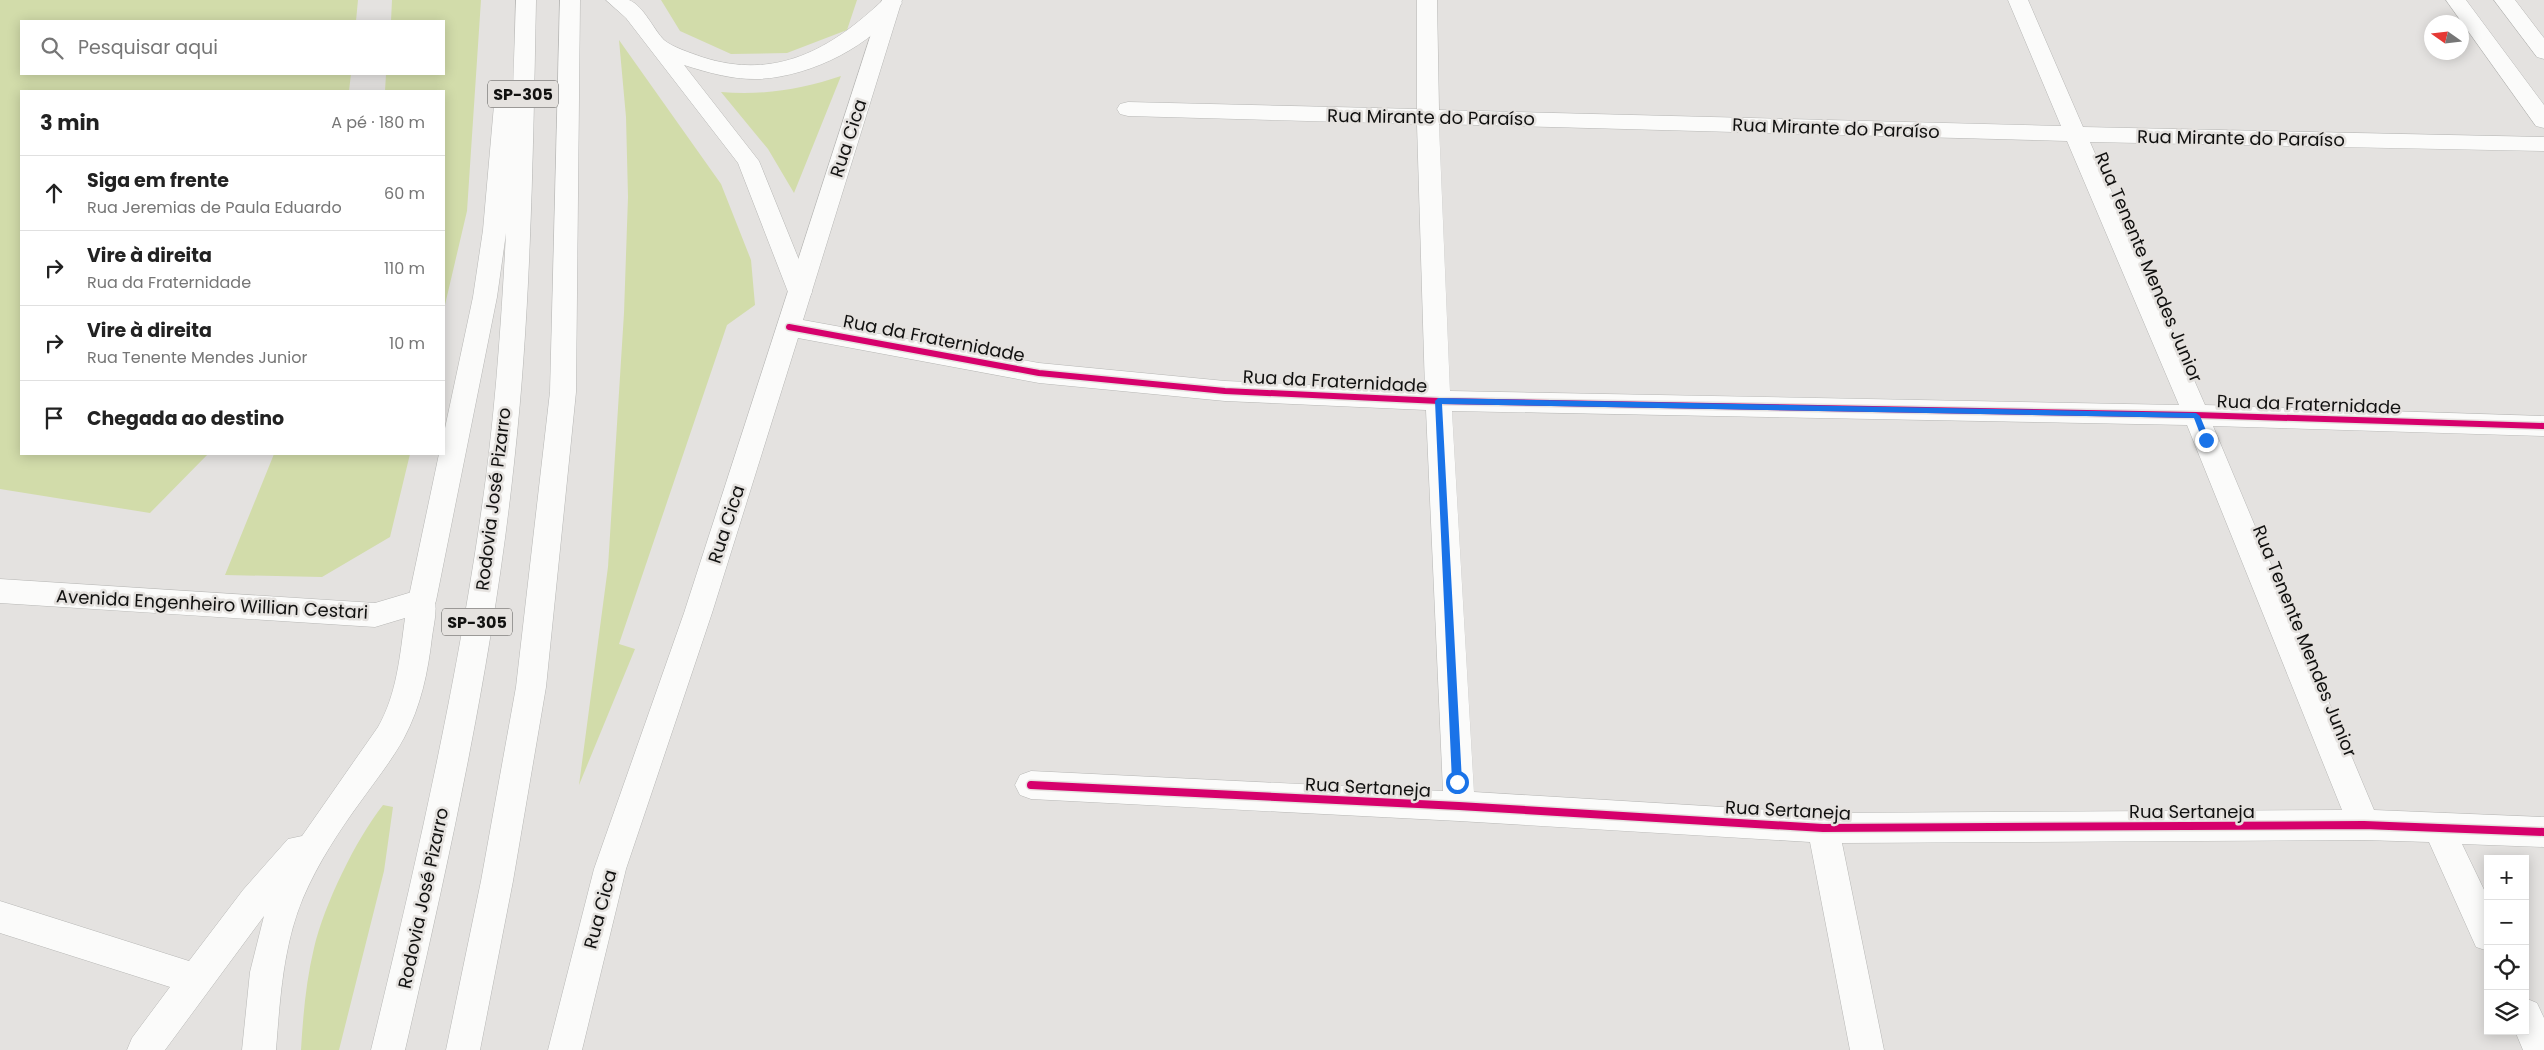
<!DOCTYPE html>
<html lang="pt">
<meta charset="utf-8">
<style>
:root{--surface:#fff;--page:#f6f6f6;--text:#222;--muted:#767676;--line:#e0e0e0}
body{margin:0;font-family:Poppins,sans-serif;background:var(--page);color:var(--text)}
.controls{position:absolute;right:15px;bottom:15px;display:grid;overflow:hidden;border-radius:0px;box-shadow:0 2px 12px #0003}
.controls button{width:45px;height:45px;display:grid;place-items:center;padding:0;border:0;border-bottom:1px solid var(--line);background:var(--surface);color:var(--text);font:25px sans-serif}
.compass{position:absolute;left:2424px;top:15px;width:45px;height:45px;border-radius:50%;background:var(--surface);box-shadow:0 2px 12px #0003;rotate:284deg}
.stop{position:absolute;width:15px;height:15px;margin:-11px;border:4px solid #1a73e8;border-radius:50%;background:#fff}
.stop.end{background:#1a73e8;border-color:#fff;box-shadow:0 1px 5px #0008}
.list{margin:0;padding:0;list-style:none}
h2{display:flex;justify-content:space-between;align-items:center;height:65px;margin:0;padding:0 20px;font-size:21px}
h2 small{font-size:16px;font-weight:400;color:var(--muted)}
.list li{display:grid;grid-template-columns:32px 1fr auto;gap:15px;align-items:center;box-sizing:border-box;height:75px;padding:0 20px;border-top:1px solid var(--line)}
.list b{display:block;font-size:19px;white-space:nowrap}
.list p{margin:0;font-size:16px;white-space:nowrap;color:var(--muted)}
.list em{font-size:16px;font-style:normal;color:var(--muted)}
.icon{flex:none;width:28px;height:28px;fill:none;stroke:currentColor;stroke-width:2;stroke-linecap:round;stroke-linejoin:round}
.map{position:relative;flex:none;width:2544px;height:1050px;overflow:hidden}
.search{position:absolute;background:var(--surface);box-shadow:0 2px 12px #0003;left:20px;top:20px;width:425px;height:55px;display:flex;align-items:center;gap:12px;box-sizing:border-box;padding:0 18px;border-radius:0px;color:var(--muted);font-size:19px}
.panel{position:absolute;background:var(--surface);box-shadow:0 2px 12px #0003;left:20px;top:90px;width:425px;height:365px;border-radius:0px}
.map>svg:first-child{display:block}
</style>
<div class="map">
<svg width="2544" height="1050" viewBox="0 0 2544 1050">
<rect width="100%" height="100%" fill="#e4e2e0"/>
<path fill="#d2dcaa" d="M0,0H358L356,21H21V74H351L349,91H21V454H208L150,513L0,489Z
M392,0H481L467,211L444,309V91H385L386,74H444V21H391Z
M661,0H857L847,30L787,53L731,54L680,31Z
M619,40L721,184L751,260L755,305L727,325L619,644L635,649L579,785L608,567L624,313L628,197L626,117Z
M841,76L794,193L768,149L721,92C761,96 803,89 841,76Z
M274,454H410L390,537L322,577L225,575Z
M383,805L393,807L384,871L339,1050H301C303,1016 306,981 314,948C324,905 356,839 383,805Z"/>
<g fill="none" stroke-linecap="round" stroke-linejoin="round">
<defs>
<path id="minor" d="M882,0H902L803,320L1039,363L1225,381L1425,390L1417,124L1128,116L1120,114L1117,109L1120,104L1128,102L1417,109V0H1437L1439,110L2061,126L2008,0H2028L2083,127L2544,137V151L2090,142L2205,405L2544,416V436L2213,426L2374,810L2544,817V847L2462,844L2488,898V951L2476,947L2429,842L2364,840L1842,843L1884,1050H1850L1810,842L1459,821L1031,799L1020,795L1015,785L1020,775L1031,771L1443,791L1426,410L1225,401L1039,383L798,338L712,613L626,869L582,1050H548L594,869L684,613ZM1439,124L2067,141L2179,405L1450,391ZM1452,411L2187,425L2342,810L1823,813L1474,792Z
M2446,0H2466L2544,105V128L2536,126Z
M2494,0H2515L2544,38V59L2537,57Z
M0,579L375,603L422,589L432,592C439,606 434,622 432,637C428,672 421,706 404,738C392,760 376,780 361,801C339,831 318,863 303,898C283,946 280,999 276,1050H242L250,972L264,916L165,1050H127L132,1038L170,987L0,933V901L189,961L243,890L288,839L302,836L378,727C397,694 400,655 405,618L375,627L0,603Z
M2525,998L2537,1003L2544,1018V1050H2523L2515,1031H2525Z"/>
<path id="major" d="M516,0H536C533,154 531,310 514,463C493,661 450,856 405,1050H371C413,877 453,703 479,527C494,430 501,331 506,233L497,297L436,601L432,610L422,613L412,610L408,601L439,454H444V433L473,297L483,230L495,94L498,89L506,87L513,89Z
M560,0H580L576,392L546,687L513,881L480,1050H446L481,881L516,687L550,392Z
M606,0C612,0 623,0 629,0C644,6 653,29 664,40C672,47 691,53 702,57C776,81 831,49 883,0H900L902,3C873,46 811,76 760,79C734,80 709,73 684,65L759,161L812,292L809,298L800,301L791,298L788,292L738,163L626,18Z"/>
</defs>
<use href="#minor" stroke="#b7b7b5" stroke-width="1"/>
<use href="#major" stroke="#b7b7b5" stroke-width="1"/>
<use href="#minor" fill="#fbfbfa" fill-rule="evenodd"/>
<use href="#major" fill="#fbfbfa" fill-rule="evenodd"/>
<defs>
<path id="cycleway-far1" d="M789,327L1039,373L1225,391L1439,401L2196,415L2544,426"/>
<path id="cycleway" d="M1031,785L1459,806L1823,828L2364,825L2544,832"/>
</defs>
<use href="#cycleway-far1" stroke="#e5e2df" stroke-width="9"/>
<use href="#cycleway" stroke="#e5e2df" stroke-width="11"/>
<use href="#cycleway-far1" stroke="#d6006c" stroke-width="6"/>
<use href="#cycleway" stroke="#d6006c" stroke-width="8"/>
</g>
<path fill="#1a73e8" d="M1438,398L2196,413L2200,416L2210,440L2203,442L2194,418L1442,404L1462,782L1457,786L1452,782L1435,401Z"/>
<g text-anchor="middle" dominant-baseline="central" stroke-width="5" stroke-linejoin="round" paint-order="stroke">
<g fill="#e5e2df" stroke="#51504e" stroke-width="1">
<rect x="488" y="80.5" width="70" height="27" rx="4"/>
<rect x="442" y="608.5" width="70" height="27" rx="4"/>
</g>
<g font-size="16" font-weight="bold" fill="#111110">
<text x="523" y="94">SP-305</text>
<text x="477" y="622">SP-305</text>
</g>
<g font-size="18" fill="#111110" stroke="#e5e2df">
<text transform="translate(1431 117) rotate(1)">Rua Mirante do Paraíso</text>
<text transform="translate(1836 128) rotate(2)">Rua Mirante do Paraíso</text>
<text transform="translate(848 138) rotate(-72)">Rua Cica</text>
<text transform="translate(2241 138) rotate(1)">Rua Mirante do Paraíso</text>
<text transform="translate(2149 267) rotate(67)">Rua Tenente Mendes Junior</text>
<text transform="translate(934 338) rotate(11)">Rua da Fraternidade</text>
<text transform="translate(1335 381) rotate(3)">Rua da Fraternidade</text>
<text transform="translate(2309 404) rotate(2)">Rua da Fraternidade</text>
<text transform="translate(493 499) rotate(-83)">Rodovia José Pizarro</text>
<text transform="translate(726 524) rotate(-72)">Rua Cica</text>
<text transform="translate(212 604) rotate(3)">Avenida Engenheiro Willian Cestari</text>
<text transform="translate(2305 641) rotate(68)">Rua Tenente Mendes Junior</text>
<text transform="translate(1368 787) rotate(3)">Rua Sertaneja</text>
<text transform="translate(1788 810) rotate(3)">Rua Sertaneja</text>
<text x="2192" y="811">Rua Sertaneja</text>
<text transform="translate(423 898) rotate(-78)">Rodovia José Pizarro</text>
<text transform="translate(600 909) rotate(-75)">Rua Cica</text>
</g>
</g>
</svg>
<div class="controls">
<button>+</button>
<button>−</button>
<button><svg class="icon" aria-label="locate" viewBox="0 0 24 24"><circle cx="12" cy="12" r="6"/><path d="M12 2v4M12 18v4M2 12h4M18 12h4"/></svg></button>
<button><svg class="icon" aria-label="layers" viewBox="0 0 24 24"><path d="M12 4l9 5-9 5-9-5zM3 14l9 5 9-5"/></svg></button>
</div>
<svg class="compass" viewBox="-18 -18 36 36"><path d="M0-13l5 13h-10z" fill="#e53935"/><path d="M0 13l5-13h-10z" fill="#767676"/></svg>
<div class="stop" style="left:1457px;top:782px"></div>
<div class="stop end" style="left:2206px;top:440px"></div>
<div class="search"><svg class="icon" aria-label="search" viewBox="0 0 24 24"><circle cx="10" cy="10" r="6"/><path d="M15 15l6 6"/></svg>Pesquisar aqui</div>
<section class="panel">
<h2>3 min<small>A pé · 180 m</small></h2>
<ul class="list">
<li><svg class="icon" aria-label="ahead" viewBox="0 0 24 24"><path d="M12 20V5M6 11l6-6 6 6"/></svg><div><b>Siga em frente</b><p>Rua Jeremias de Paula Eduardo</p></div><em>60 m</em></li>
<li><svg class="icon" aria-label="right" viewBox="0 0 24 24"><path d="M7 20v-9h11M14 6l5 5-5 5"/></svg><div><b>Vire à direita</b><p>Rua da Fraternidade</p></div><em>110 m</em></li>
<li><svg class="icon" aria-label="right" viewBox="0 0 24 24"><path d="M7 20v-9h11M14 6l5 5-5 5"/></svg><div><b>Vire à direita</b><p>Rua Tenente Mendes Junior</p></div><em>10 m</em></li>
<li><svg class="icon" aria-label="arrive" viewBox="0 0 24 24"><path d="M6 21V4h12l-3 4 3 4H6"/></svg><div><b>Chegada ao destino</b></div></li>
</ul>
</section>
</div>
